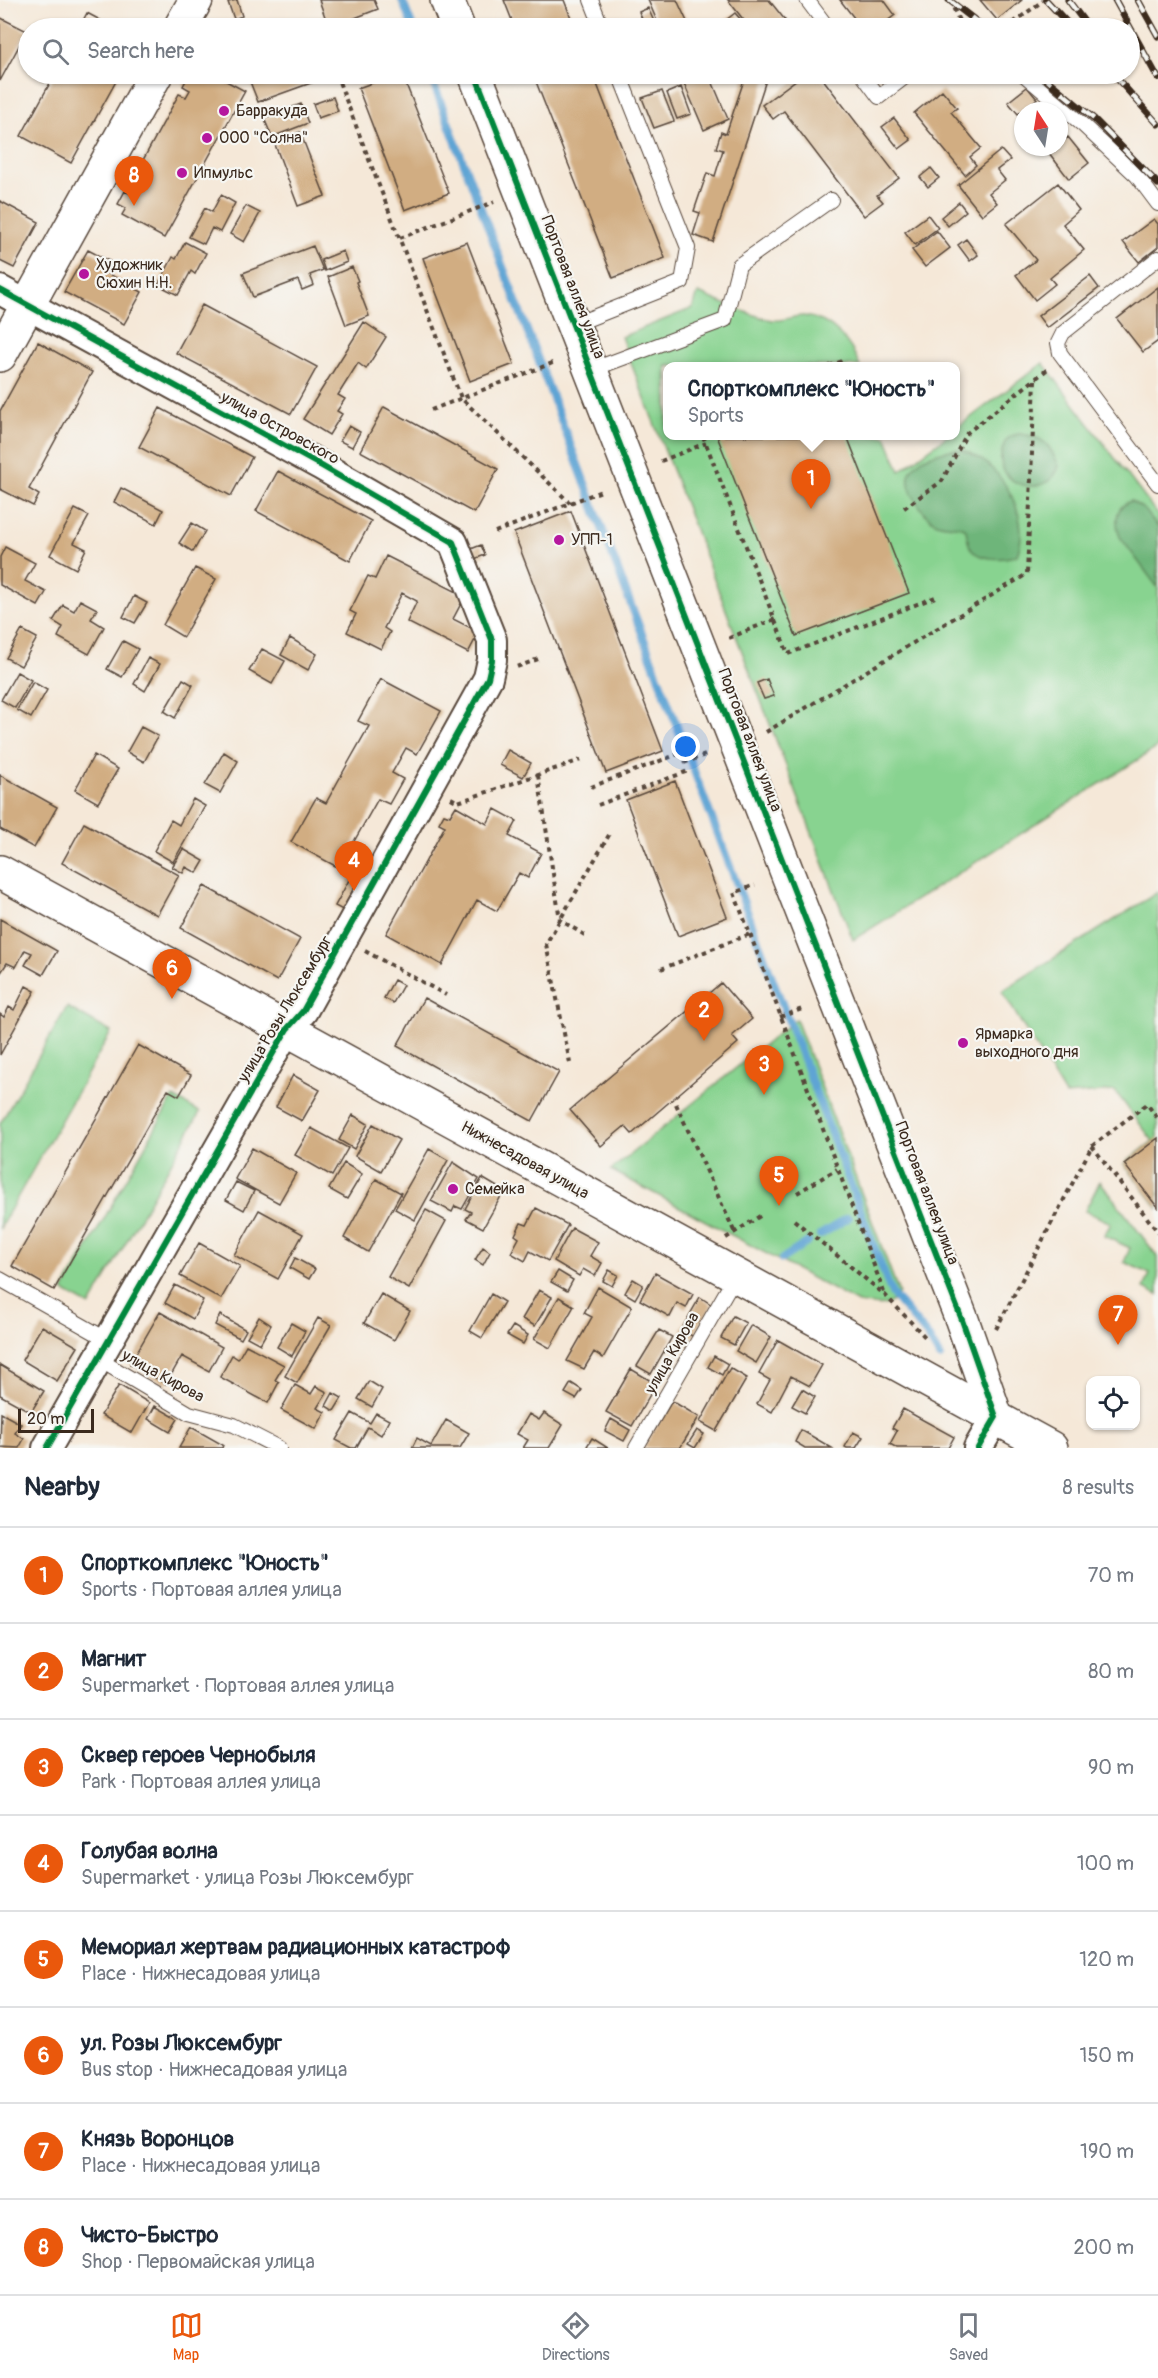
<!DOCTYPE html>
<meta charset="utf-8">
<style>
:root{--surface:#fff;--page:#f2f2f3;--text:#1f2937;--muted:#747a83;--line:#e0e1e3;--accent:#ea580c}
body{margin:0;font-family:Pangolin,sans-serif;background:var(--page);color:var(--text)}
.controls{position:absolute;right:18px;bottom:18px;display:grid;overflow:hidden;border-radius:12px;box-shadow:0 2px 4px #0004}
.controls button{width:54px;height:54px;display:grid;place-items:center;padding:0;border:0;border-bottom:2px solid var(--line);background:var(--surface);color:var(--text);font:30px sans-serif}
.compass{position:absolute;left:1014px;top:102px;width:54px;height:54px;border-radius:50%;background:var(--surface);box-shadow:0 2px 4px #0004;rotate:348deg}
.scale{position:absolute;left:18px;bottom:15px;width:76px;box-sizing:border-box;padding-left:6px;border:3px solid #3b2a1e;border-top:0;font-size:16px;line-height:21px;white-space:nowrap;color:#3b2a1e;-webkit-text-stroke:4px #f6f6f2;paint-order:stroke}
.you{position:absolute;left:686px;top:747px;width:21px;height:21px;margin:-15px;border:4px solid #fff;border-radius:50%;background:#1a73e8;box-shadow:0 0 0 9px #1a73e833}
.badge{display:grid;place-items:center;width:39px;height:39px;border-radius:50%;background:var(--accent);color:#fff;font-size:20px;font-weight:700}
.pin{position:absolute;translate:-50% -50px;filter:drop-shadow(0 2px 3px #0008)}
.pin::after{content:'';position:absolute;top:32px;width:21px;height:18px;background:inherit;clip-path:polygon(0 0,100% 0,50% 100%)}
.popup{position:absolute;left:663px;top:362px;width:297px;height:78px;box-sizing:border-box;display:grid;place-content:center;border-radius:12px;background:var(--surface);filter:drop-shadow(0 2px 4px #0005);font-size:20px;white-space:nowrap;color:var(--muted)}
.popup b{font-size:22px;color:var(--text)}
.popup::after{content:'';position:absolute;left:50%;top:100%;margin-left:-12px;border:12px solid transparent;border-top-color:var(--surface)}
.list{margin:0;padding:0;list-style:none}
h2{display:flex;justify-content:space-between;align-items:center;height:78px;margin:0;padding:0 24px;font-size:26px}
h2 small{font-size:20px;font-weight:400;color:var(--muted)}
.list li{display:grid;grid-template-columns:39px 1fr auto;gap:18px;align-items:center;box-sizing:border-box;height:96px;padding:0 24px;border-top:2px solid var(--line)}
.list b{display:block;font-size:22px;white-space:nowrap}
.list p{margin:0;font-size:20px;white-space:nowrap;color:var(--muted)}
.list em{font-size:20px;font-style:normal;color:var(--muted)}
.icon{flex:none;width:33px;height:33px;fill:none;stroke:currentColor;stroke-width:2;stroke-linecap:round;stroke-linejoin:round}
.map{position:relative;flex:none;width:1158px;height:1448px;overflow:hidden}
.search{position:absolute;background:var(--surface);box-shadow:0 2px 4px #0004;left:18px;right:18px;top:18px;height:66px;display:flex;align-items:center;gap:15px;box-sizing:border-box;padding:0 21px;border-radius:33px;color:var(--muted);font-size:22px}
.sheet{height:846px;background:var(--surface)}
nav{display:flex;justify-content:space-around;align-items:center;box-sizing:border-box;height:84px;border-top:2px solid var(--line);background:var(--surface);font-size:16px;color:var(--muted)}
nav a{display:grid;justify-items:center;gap:3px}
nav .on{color:var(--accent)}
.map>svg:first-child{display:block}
</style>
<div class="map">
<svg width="1158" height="1448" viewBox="0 0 1158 1448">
<rect width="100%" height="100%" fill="#f6f6f2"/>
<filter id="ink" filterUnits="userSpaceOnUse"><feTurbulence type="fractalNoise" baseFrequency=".0167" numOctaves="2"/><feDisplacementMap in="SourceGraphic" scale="12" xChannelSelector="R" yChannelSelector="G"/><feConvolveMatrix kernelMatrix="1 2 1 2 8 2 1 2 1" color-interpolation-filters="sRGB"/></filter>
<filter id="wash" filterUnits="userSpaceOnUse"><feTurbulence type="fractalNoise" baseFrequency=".008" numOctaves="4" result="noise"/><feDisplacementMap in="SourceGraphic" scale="24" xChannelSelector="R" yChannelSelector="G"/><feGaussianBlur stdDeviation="1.35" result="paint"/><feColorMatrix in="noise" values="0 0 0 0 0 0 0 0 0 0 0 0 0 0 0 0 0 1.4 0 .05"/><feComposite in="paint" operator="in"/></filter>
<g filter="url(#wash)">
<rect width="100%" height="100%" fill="#f5e8d8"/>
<path fill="#88d390" stroke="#627e57" stroke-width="1.5" d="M698,293C721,302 748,315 772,320C782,322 794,315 804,316C832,319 851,343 860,366H667V436H886L900,471L947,436H955V429L1043,363L1158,515V747L853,940L621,337L693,308Z
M1158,892V1208L1124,1164L1153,1141L1115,1091L1065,1095L1002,991Z
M67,1007L111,1032L0,1228V1124Z
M796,1019L899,1293C891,1310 874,1306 858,1303L611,1170Z
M173,1097L200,1112L90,1306L63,1291Z
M1100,1181L1158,1257V1295L1144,1288L1150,1274L1124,1262L1130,1248L1104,1236L1111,1223L1085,1211Z"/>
<path fill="#6eb57a" stroke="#54704c" stroke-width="1.5" d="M1020,434C1045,437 1049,444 1059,466C1048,502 989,486 1003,447C1006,438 1011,435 1020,434Z
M957,449C998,456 1033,516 1017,555C1004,560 977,561 970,547C967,541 968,535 965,528C956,525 945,526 937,523C928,519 920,508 915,499C894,465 929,453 957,449Z
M1131,501L1145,510L1158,527V588L1120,537C1115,522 1114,507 1131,501Z"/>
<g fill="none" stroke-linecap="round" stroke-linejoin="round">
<path stroke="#5fa4d4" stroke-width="8" d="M402,0L413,28
M430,74L892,1294L927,1335L940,1357
M820,1235L848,1218
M782,1259L808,1242"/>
</g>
<g id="blocks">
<path fill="#d1ad82" d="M237,0L242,16L234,19L228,2Z
M319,0H374L378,9L329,28Z
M504,0H564L575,28H515Z
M648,0H677L690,28H660Z
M728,0H769L785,20L773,28H750Z
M840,0H884L895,15L886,22L889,27L887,28H862Z
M980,0H1022L997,20Z
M648,8L656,26L651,28H646L639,12Z
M87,13L115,28H79Z
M735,13L748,28H716Z
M1,18L27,31L0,81V19Z
M55,74H120L71,163L21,136Z
M199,74H213L245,91L164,238L122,215L126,208L118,204L125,191L133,195L143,176L136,173L179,94L186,97L190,90L183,86L189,75L196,78Z
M247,74H320L322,79L258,102Z
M397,74H402L449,193L405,210L358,88Z
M533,74H593L665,258L613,278Z
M680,74H709L728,119L704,130Z
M746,74H768L713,242L693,235L700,213L694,211L707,173L715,176L723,150L716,148L721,132L726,134Z
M804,74H819L899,178L877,195L883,202L864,216L784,111L773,119L762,105Z
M681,87L691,114L677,119L667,93Z
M1027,87L1037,99L1018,114L1008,102Z
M942,90L957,108L951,112L981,148L970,157L976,165L965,175L914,113Z
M662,91L674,121L654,128L642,98Z
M333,97L338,111L318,118L313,104Z
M301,104L308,123L272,137L264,118Z
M894,118L911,140L899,149L882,127Z
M300,132L325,196L298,206L274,142Z
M1068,137L1089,163L1069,179L1049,153Z
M1001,150L1010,160L997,170L1005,180L989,193L997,203L982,215L958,185Z
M931,168L939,178L928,187L920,177Z
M1058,183L1079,210L1063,224L1084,250L1050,278L1055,284L1035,300L1016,275L1036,260L1006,224Z
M221,195L235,203L220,232L212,228L204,244L189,237L205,208L212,212Z
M0,201L39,222L14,268L0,261Z
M959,202L966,211L948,226L941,217Z
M246,206L260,213L244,242L230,234Z
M928,215L938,228L915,245L905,232Z
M1154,219L1158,224V247L1139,262L1123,242Z
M937,231L950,248L925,267L912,250Z
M966,239L978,255L970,261L958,245Z
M185,242L206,253L195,274L191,271L178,295L158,285L173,257L176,259Z
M467,242L514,364L470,381L423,258Z
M313,246L323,270L310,275L314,285L302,290L298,280L253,297L243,273Z
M88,250L113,263L107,273L142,292L124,324L64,292Z
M343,251L347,262L325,271L321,260Z
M352,267L358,281L356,282L369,316L346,325L328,277Z
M1090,276L1099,288L1047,328L1038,316Z
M1158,287V341L1143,352L1117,319Z
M202,305L317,367L291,414L176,353Z
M364,322L386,337L366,369L358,363L338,395L345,399L337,411L342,414L329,435L303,419Z
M38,342L92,372L29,489L39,495L33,506L0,489V411Z
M384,407L498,469L474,513L360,451Z
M160,408L252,457L231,496L139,447Z
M349,426L360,432L352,447L340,441Z
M717,436H847L909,593L796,636Z
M278,471L371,521L350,561L256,511Z
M121,488L163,510L156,524L114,502Z
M75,509L89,516L74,543L86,549L76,569L50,555Z
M571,511L663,751L606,773L514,533Z
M192,523L205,531L193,552L179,543Z
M481,545L485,555L469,561L466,551Z
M5,547L35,563L25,581L46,592L38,606L0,585V557Z
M386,556L465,596L453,619L479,632L468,653L407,622L417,601L402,593L384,628L390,632L381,649L347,632L356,614L350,611L368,576L375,579Z
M195,568L216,579L183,637L163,625Z
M134,596L147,603L135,623L123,617Z
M80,600L97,609L91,619L104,627L89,654L58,637L63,627L53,621L63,605L74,611Z
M22,630L37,638L21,666L6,658Z
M290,638L317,654L308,670L281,655Z
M123,641L138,649L122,677L107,669Z
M262,649L285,661L272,684L249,671Z
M148,658L160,664L145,691L134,684Z
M17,672L31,680L15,708L1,700Z
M183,679L193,685L175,718L164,711Z
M381,679L441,711L417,754L406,748L392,773L403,779L389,804L378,799L339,868L291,842L316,798L326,803L347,765L369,726L358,721Z
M767,679L774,696L764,699L757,683Z
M33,682L47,690L31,718L17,710Z
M141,727L158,736L144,762L127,752Z
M508,750L531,763L523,777L500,765Z
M224,752L238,761L220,793L205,785Z
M94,755L118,769L98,803L75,790Z
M0,775L57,807L34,848L0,829Z
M675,781L727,917L678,936L626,800Z
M193,799L205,806L173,862L154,851L171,820L179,825Z
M456,806L487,824L495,809L517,821L509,836L541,853L528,878L519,873L497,911L477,900L442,965L386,934L445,826L439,823L444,814L450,816Z
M84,823L179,875L157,915L62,863Z
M183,849L204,861L197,873L186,867L183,873L172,867Z
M356,867L374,876L352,915L335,906Z
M204,886L300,939L277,981L181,928Z
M0,919L57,951L43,975L25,965L32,953L25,950L16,967L7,963L0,974Z
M394,980L403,985L393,1003L384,998Z
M721,983L752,1019L732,1036L738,1043L632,1134L625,1126L601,1146L570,1110Z
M26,986L35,991L0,1055V1014L4,1017L9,1007L14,1010Z
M424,998L559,1072L532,1121L397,1046Z
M138,1045L191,1075L179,1096L168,1090L54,1290L12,1266Z
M293,1075L320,1090L302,1121L276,1107Z
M353,1115L368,1124L354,1149L339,1140Z
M373,1124L399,1140L381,1171L355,1156Z
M311,1128L348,1148L332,1176L295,1155Z
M1158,1138V1208L1124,1164Z
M252,1148L296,1173L279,1203L235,1179Z
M429,1149L448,1160L415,1220L395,1209Z
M453,1162L479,1179L462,1209L455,1206L452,1212L431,1201Z
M344,1163L362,1174L347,1199L329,1189Z
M482,1178L504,1191L483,1228L466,1219L471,1212L465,1209Z
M376,1179L401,1193L368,1252L344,1238Z
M236,1182L254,1191L244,1210L226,1200Z
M536,1208L568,1225L548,1261L530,1251L525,1261L511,1253L519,1238L515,1235L521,1223L527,1225Z
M259,1210L303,1234L278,1279L234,1255Z
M426,1210L446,1221L409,1289L388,1277Z
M572,1228L598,1242L590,1256L602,1263L595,1276L583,1269L579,1276L554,1261Z
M199,1243L240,1266L221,1299L180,1276Z
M483,1247L490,1252L483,1265L475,1260Z
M295,1258L315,1269L309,1279L290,1268Z
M609,1270L618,1275L612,1286L603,1281Z
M558,1271L573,1280L567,1291L551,1282Z
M655,1273L693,1294L686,1308L677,1303L670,1317L640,1300Z
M633,1279L643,1285L635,1299L625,1293Z
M175,1285L203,1300L193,1319L165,1303Z
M598,1287L632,1307L603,1358L594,1352L584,1369L567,1361L592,1317L584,1313Z
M539,1290L552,1297L535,1326L522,1319Z
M381,1294L410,1311L394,1340L364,1323Z
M491,1294L504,1302L482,1338L470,1331Z
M559,1297L574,1306L550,1348L534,1339Z
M700,1297L712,1305L694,1337L681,1330Z
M160,1312L222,1347L209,1371L182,1356L166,1384L130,1364Z
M220,1315L246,1330L241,1339L215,1325Z
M733,1316L746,1323L734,1345L721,1338Z
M259,1317L271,1325L260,1344L247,1337Z
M318,1318L331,1325L297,1383L285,1376Z
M291,1323L305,1331L292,1356L277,1347Z
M751,1325L771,1337L756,1363L736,1351Z
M42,1326L78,1347L57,1381L22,1360Z
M513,1326L528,1335L523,1344L507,1335Z
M659,1330L672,1337L651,1374L637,1366Z
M778,1340L822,1365L810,1386L791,1376L772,1412L757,1404L770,1380L759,1374Z
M246,1345L284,1365L275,1380L279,1382L268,1403L220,1377L232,1355L238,1359Z
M714,1356L728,1364L722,1375L708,1367Z
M0,1365L44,1391L31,1412L0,1395Z
M730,1368L747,1378L716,1431L700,1422Z
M631,1369L656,1384L632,1426L606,1412Z
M369,1381L382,1389L372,1407L358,1399Z
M571,1383L582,1390L576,1399L565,1393Z
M119,1385L149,1403L132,1433L101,1415Z
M295,1385L311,1394L316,1386L327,1392L317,1408L325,1412L316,1429L281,1410Z
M802,1389L815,1397L805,1413L792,1406Z
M333,1393L342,1398L334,1411L326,1406Z
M672,1401L699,1417L680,1448H644Z
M155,1406L178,1419L170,1432L148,1419Z
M903,1409L954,1437L948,1448H897L890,1444L897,1431L892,1428Z
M1,1413L21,1424L15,1433L24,1439L19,1448L0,1447Z
M352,1413L370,1423L376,1413L389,1420L381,1435L368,1427L356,1448H351L336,1440Z
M544,1413L563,1425L549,1448H523L528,1440L517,1434L529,1414L539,1420Z
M611,1419L630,1430L624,1441L605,1431Z
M446,1420L469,1433L460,1448H412L417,1438L431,1446Z
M191,1427L223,1445L222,1448H179Z
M697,1430L704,1434L695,1448L688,1444Z
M801,1430L832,1448H805L795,1442Z
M853,1432L863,1437L856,1448H847L845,1447Z
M592,1438L608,1448H590L587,1446Z"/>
</g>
</g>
<g filter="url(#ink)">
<use href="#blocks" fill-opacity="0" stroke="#57463a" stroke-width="1.5"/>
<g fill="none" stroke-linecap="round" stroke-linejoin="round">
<defs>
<path id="service" d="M591,0L602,28
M807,0L828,28
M862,74L879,97L909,74
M1023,74L1084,126L1137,176L1158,204
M1158,258L1063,333L1058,343L1060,353L1158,484
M573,325L682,282L688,248L619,74
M591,370L725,320L739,265L831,200
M0,1279L108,1340
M98,1359L189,1413L234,1425L279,1448
M636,1448L736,1275"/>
<path id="minor" d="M0,290L320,465L453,542L492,640V660L488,678L303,1011L287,1029L47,1448
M978,1448L996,1417"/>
<path id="tertiary" d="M447,0L458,28
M180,28L196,0
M475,74L962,1320L996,1417
M0,355L156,74
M0,872L1051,1448"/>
</defs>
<use href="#service" stroke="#57463a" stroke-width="16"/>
<use href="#minor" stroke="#57463a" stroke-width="32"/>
<use href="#tertiary" stroke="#57463a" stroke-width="36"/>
<path stroke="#57463a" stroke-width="4" stroke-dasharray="4.5 4.5" stroke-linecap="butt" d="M950,0L962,28
M1006,28L1044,0
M336,74L461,398L570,503
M400,238L494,202
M829,366L845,360
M431,410L555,362
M703,436L788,654L938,596
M661,461L706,443
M904,508L942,481L967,433L1049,368
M495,532L604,490
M729,638L775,619
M517,667L541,658
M766,732L1027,574L1035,380
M684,763L705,755
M538,775L560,920L588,937
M591,787L681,753
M451,798L458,802L581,760
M598,805L688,771
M750,934L885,1295
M365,951L446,995
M661,969L750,934L734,893L755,885
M780,1017L802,1009
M570,1063L546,944L609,835
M676,1104L735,1233
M1092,1146L1158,1232
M797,1193L837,1169
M794,1220L885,1295L925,1337
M726,1238L760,1216
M996,1329L1092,1146L1147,1104L1158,1119"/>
<use href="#service" stroke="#fff" stroke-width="14"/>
<use href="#minor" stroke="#fff" stroke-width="28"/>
<use href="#tertiary" stroke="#fff" stroke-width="33"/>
<defs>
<path id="rail" d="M949,0L985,28
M1046,0L1072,28
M1068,0L1089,28
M1115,0L1158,78
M1138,0L1158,36
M1040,74L1094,119L1158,184
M1113,74L1158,124"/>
</defs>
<use href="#rail" stroke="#3b2a1e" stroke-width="7"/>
<use href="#rail" stroke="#f6f6f2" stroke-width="4.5" stroke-dasharray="14" stroke-linecap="butt"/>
<defs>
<path id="cycleway" d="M475,74L962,1320L996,1417L978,1448
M0,290L320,465L453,542L492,640V660L488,678L303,1011L287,1029L47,1448"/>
</defs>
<use href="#cycleway" stroke="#f6f6f2" stroke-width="10"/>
<use href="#cycleway" stroke="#00873e" stroke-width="6"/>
</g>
</g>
<g fill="#b5179e" stroke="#f6f6f2" stroke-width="2">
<circle cx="224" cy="111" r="6"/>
<circle cx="207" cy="138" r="6"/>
<circle cx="182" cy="173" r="6"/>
<circle cx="84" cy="274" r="6"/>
<circle cx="559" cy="540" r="6"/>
<circle cx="963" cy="1043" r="6"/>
<circle cx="453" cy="1189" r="6"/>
</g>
<g text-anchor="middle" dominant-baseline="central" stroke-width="4.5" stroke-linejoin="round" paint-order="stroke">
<g font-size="16" fill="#3b2a1e" stroke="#f6f6f2" text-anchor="start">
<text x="236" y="111">Барракуда</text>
<text x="219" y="138">ООО "Солна"</text>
<text x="194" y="173">Ипмульс</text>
<text x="96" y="265">Художник<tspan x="96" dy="18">Сюхин Н.Н.</tspan></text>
<text x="571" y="540">УПП-1</text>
<text x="975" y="1034">Ярмарка<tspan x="975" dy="18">выходного дня</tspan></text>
<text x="465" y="1189">Семейка</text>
</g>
<g font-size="16" fill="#3b2a1e" stroke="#f6f6f2">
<text transform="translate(573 287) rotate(69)">Портовая аллея улица</text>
<text transform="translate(280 428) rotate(29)">улица Островского</text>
<text transform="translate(750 740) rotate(69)">Портовая аллея улица</text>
<text transform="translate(285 1009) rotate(-59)">улица Розы Люксембург</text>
<text transform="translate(525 1160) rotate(29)">Нижнесадовая улица</text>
<text transform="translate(927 1193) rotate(69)">Портовая аллея улица</text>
<text transform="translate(672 1353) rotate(-60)">улица Кирова</text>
<text transform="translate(163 1376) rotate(29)">улица Кирова</text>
</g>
</g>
</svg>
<div class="controls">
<button><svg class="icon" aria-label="locate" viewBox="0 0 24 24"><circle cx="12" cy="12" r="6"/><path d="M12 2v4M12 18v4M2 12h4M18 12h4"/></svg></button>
</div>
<svg class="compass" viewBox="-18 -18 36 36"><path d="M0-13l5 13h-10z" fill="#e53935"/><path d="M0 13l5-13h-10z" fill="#747a83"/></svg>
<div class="scale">20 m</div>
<div class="you"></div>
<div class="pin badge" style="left:811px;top:509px">1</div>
<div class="popup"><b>Спорткомплекс &quot;Юность&quot;</b>Sports</div>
<div class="pin badge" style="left:704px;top:1041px">2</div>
<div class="pin badge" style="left:764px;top:1095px">3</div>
<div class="pin badge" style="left:354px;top:891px">4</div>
<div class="pin badge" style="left:779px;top:1206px">5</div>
<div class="pin badge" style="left:172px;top:999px">6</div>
<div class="pin badge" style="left:1118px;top:1345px">7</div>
<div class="pin badge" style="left:134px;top:206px">8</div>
<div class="search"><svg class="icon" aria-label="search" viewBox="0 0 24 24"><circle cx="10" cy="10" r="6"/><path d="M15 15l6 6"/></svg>Search here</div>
</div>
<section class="sheet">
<h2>Nearby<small>8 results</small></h2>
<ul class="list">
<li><span class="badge">1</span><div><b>Спорткомплекс &quot;Юность&quot;</b><p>Sports · Портовая аллея улица</p></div><em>70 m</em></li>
<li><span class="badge">2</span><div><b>Магнит</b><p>Supermarket · Портовая аллея улица</p></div><em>80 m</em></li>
<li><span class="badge">3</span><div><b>Сквер героев Чернобыля</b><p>Park · Портовая аллея улица</p></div><em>90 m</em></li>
<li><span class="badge">4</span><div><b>Голубая волна</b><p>Supermarket · улица Розы Люксембург</p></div><em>100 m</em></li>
<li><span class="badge">5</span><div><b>Мемориал жертвам радиационных катастроф</b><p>Place · Нижнесадовая улица</p></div><em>120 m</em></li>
<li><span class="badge">6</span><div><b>ул. Розы Люксембург</b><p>Bus stop · Нижнесадовая улица</p></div><em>150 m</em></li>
<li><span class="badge">7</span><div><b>Князь Воронцов</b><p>Place · Нижнесадовая улица</p></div><em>190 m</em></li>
<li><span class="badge">8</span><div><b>Чисто-Быстро</b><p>Shop · Первомайская улица</p></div><em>200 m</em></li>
</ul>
</section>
<nav>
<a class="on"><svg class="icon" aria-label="map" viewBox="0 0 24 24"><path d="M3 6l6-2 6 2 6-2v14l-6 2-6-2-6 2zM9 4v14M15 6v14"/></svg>Map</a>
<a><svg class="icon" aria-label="directions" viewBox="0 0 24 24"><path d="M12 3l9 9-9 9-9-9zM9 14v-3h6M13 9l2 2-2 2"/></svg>Directions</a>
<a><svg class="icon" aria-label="saved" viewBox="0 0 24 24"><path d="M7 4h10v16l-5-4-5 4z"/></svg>Saved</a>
</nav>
